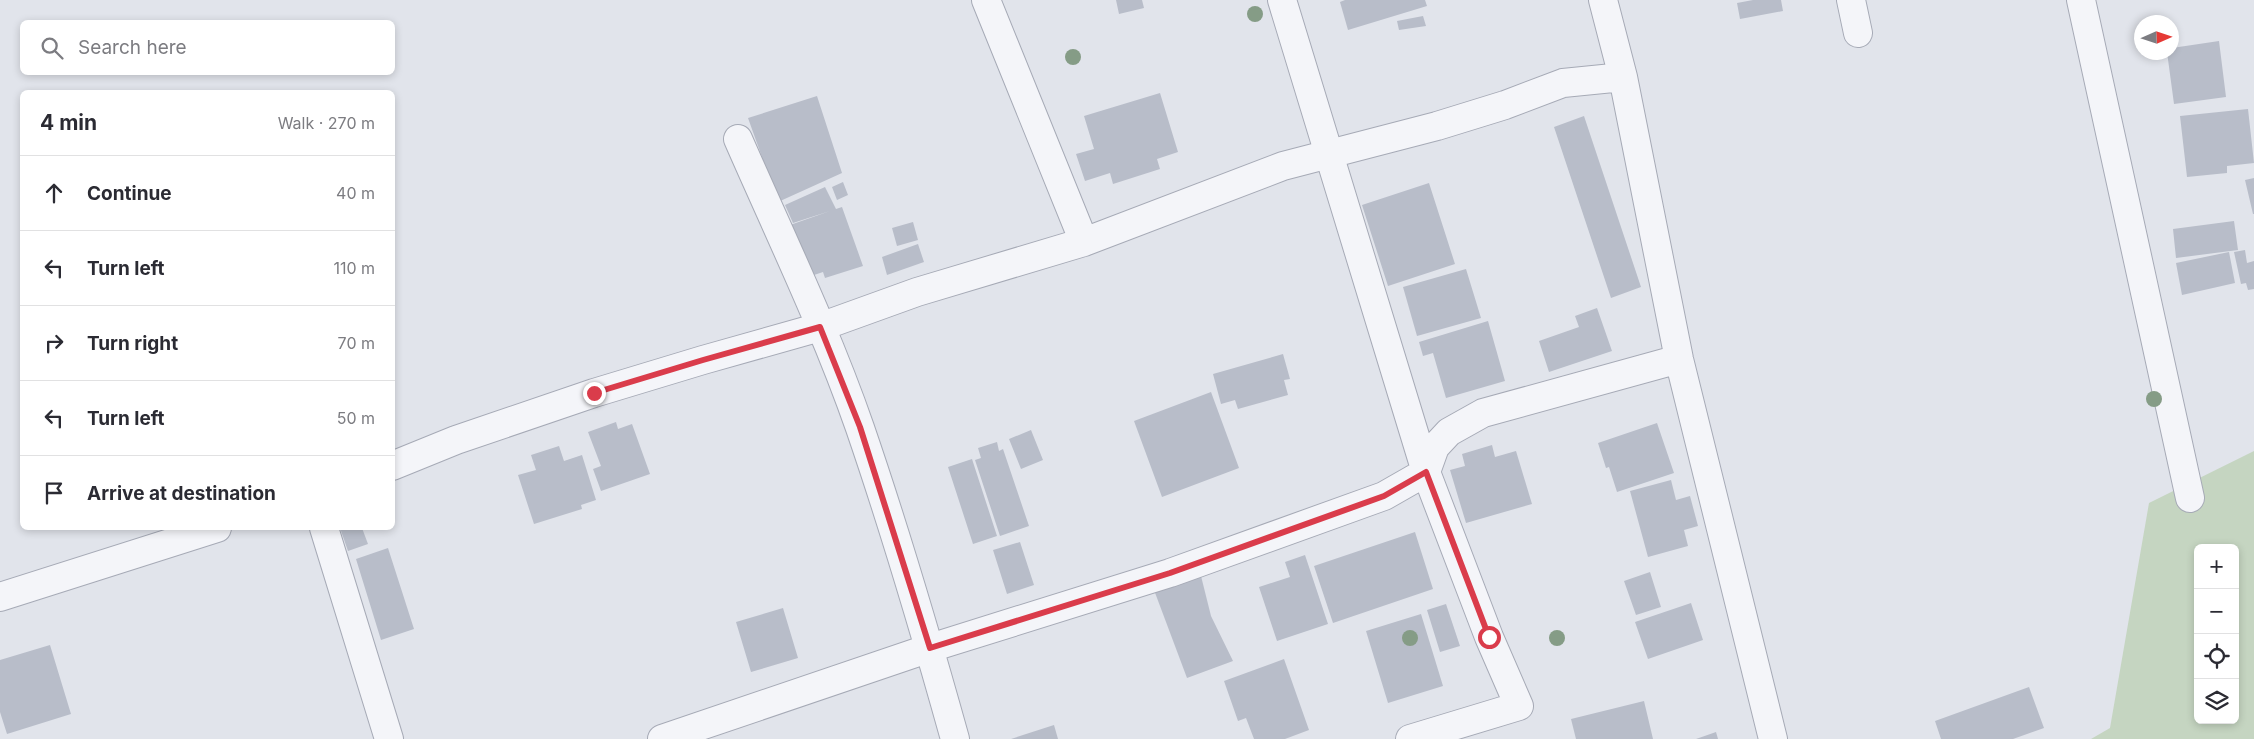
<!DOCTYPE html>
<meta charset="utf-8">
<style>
:root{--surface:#fff;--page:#f2f2f3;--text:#2b2b33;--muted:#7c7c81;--line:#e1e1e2}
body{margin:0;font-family:Inter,sans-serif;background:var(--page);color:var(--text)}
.controls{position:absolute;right:15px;bottom:15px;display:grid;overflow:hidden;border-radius:8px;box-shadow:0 2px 8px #0003}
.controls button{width:45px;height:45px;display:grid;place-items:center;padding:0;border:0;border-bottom:1px solid var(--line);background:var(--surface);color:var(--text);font:25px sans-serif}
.compass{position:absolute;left:2134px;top:15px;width:45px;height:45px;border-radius:50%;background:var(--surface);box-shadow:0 2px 8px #0003;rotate:87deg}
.stop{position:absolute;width:15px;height:15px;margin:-11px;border:4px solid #da3c4b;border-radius:50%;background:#fff}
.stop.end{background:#da3c4b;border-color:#fff;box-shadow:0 1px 5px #0008}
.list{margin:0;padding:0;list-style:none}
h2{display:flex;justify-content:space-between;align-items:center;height:65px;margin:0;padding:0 20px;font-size:21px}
h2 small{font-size:16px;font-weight:400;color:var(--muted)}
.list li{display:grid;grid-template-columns:32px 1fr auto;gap:15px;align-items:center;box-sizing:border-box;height:75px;padding:0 20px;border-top:1px solid var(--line)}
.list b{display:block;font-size:19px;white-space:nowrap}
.list em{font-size:16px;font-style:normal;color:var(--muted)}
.icon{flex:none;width:28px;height:28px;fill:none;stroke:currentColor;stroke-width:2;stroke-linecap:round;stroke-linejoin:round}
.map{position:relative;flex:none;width:2254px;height:739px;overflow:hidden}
.search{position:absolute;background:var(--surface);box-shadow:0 2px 8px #0003;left:20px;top:20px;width:375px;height:55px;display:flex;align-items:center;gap:12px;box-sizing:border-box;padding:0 18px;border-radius:8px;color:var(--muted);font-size:19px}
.panel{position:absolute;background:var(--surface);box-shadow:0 2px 8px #0003;left:20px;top:90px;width:375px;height:440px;border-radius:8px}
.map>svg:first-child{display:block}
</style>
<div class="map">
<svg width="2254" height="739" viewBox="0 0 2254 739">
<rect width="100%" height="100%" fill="#e1e4eb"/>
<path fill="#c5d5c1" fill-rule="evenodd" d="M2254,451V739H2091L2110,728L2149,503ZM2198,548H2235V720H2198Z"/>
<path fill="#b8bdc9" d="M1116,0H1142L1144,8L1119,14Z
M1345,0H1425L1427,6L1348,30L1340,2Z
M1753,0H1781L1783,11L1740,19L1737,3Z
M1423,16L1426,26L1399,30L1397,21Z
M2219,41L2226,97L2174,104L2167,52H2172V48Z
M1160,93L1178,152L1157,159L1160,169L1113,184L1110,173L1085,181L1076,154L1094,149L1084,116Z
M817,96L842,173L778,202L748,118Z
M2248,109L2254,163L2227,166V173L2187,177L2180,116Z
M1584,116L1641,287L1611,298L1554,127Z
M2254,178V214H2253L2245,180Z
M843,182L848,195L837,200L832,187Z
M1429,183L1455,264L1388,286L1362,205Z
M825,187L836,209L842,207L863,266L825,278L823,272L808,277L790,225L830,211L793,223L785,205Z
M2234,221L2238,250L2176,258L2173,229Z
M913,222L918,240L897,246L892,228Z
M918,244L924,262L887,275L882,257Z
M2245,250L2247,263L2254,261V289L2248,290L2246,283L2241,284L2234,252Z
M2229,252L2235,283L2182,295L2176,263Z
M1466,269L1481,318L1417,336L1403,287Z
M1597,308L1612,351L1549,372L1539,341L1579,327L1575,316Z
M1488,321L1505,381L1446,398L1433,353L1423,356L1419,342Z
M1283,354L1290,379L1284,380L1288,395L1238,409L1235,400L1221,404L1213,374Z
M1211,392L1239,468L1162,497L1134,421Z
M616,422L618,429L632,424L650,474L601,491L593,469L601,466L588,432Z
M1657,423L1674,473L1617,492L1609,467L1606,468L1598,443Z
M1031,430L1043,460L1021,469L1009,439Z
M997,442L999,451L1003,449L1029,526L1000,536L975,460L981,458L978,448Z
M1492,445L1495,457L1516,451L1532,504L1466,523L1450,470L1465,466L1462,454Z
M559,446L564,461L582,455L596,500L581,505L582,509L534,524L518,475L536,470L531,455Z
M972,459L997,536L973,544L948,467Z
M1671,480L1676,500L1690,496L1698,526L1684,530L1688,546L1648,557L1630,491Z
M340,528H362L368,544L348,551Z
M1415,532L1433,589L1333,623L1314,566Z
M1020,542L1034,585L1007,594L993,550Z
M388,548L414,629L381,640L356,559Z
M1305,555L1328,624L1277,641L1259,587L1290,577L1285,562Z
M1200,572L1211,616L1233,661L1187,678L1154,590Z
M1650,572L1661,607L1636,615L1624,581Z
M1691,603L1703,640L1648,659L1635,622Z
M1446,604L1460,646L1440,652L1427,610Z
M783,608L798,658L751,672L736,622Z
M1421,614L1443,686L1388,703L1366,631Z
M50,645L71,714L7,734L0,712V660Z
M1284,659L1309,730L1285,739H1254L1246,718L1238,721L1224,681Z
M2029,687L2044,728L2013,739H1941L1935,721Z
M1644,701L1653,739H1576L1571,719Z
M1054,725L1058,739H1011Z
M1716,732L1718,739H1696Z"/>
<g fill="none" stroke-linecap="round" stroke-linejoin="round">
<defs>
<path id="street" d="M986,0L1084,242
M1282,0L1426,472L1489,637L1519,706L1410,739
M1603,0L1623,77L1679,359L1773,739
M1851,0L1858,33
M2081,0L2190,498
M738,139C780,235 826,330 860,428C895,530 926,635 955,739
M392,466L456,440L594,393L703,360L820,327L917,292L1084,242L1283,166L1437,126L1505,105L1563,83L1623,77
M324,528L389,739
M0,597L217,528
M662,739L930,648L1170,573L1384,496L1426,472L1435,447L1449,432L1483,413L1679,359"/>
</defs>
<use href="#street" stroke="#a6aab6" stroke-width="30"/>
<use href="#street" stroke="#f4f5f9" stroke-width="28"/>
</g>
<g fill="#859c86">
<circle cx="1255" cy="14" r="8"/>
<circle cx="1073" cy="57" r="8"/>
<circle cx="2154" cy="399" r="8"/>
<circle cx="1410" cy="638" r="8"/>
<circle cx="1557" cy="638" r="8"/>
</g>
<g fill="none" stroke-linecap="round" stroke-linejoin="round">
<path stroke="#da3c4b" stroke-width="6" d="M594,393L703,360L820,327L860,427L930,648L1170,573L1384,496L1426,472L1489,637"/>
</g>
</svg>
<div class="controls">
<button>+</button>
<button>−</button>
<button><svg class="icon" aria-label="locate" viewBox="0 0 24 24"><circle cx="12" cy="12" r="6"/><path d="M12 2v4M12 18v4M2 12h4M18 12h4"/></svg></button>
<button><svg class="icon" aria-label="layers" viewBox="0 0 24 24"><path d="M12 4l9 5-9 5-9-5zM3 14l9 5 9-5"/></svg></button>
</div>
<svg class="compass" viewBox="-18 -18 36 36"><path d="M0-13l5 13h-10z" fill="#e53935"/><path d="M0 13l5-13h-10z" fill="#7c7c81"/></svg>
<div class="stop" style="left:1489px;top:637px"></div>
<div class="stop end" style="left:594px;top:393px"></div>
<div class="search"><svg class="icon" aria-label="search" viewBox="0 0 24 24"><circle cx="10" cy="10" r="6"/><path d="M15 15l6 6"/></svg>Search here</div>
<section class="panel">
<h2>4 min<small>Walk · 270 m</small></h2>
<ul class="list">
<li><svg class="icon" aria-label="ahead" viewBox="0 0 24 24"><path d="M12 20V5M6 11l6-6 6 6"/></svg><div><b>Continue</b></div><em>40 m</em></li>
<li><svg class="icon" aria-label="left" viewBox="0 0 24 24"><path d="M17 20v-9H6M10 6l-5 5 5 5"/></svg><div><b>Turn left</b></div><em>110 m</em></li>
<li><svg class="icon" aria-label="right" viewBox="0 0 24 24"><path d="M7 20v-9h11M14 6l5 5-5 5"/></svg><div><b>Turn right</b></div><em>70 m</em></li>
<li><svg class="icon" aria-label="left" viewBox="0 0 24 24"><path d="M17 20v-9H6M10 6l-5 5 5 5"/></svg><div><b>Turn left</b></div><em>50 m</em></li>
<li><svg class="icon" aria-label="arrive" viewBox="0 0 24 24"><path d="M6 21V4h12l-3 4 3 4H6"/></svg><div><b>Arrive at destination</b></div></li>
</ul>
</section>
</div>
